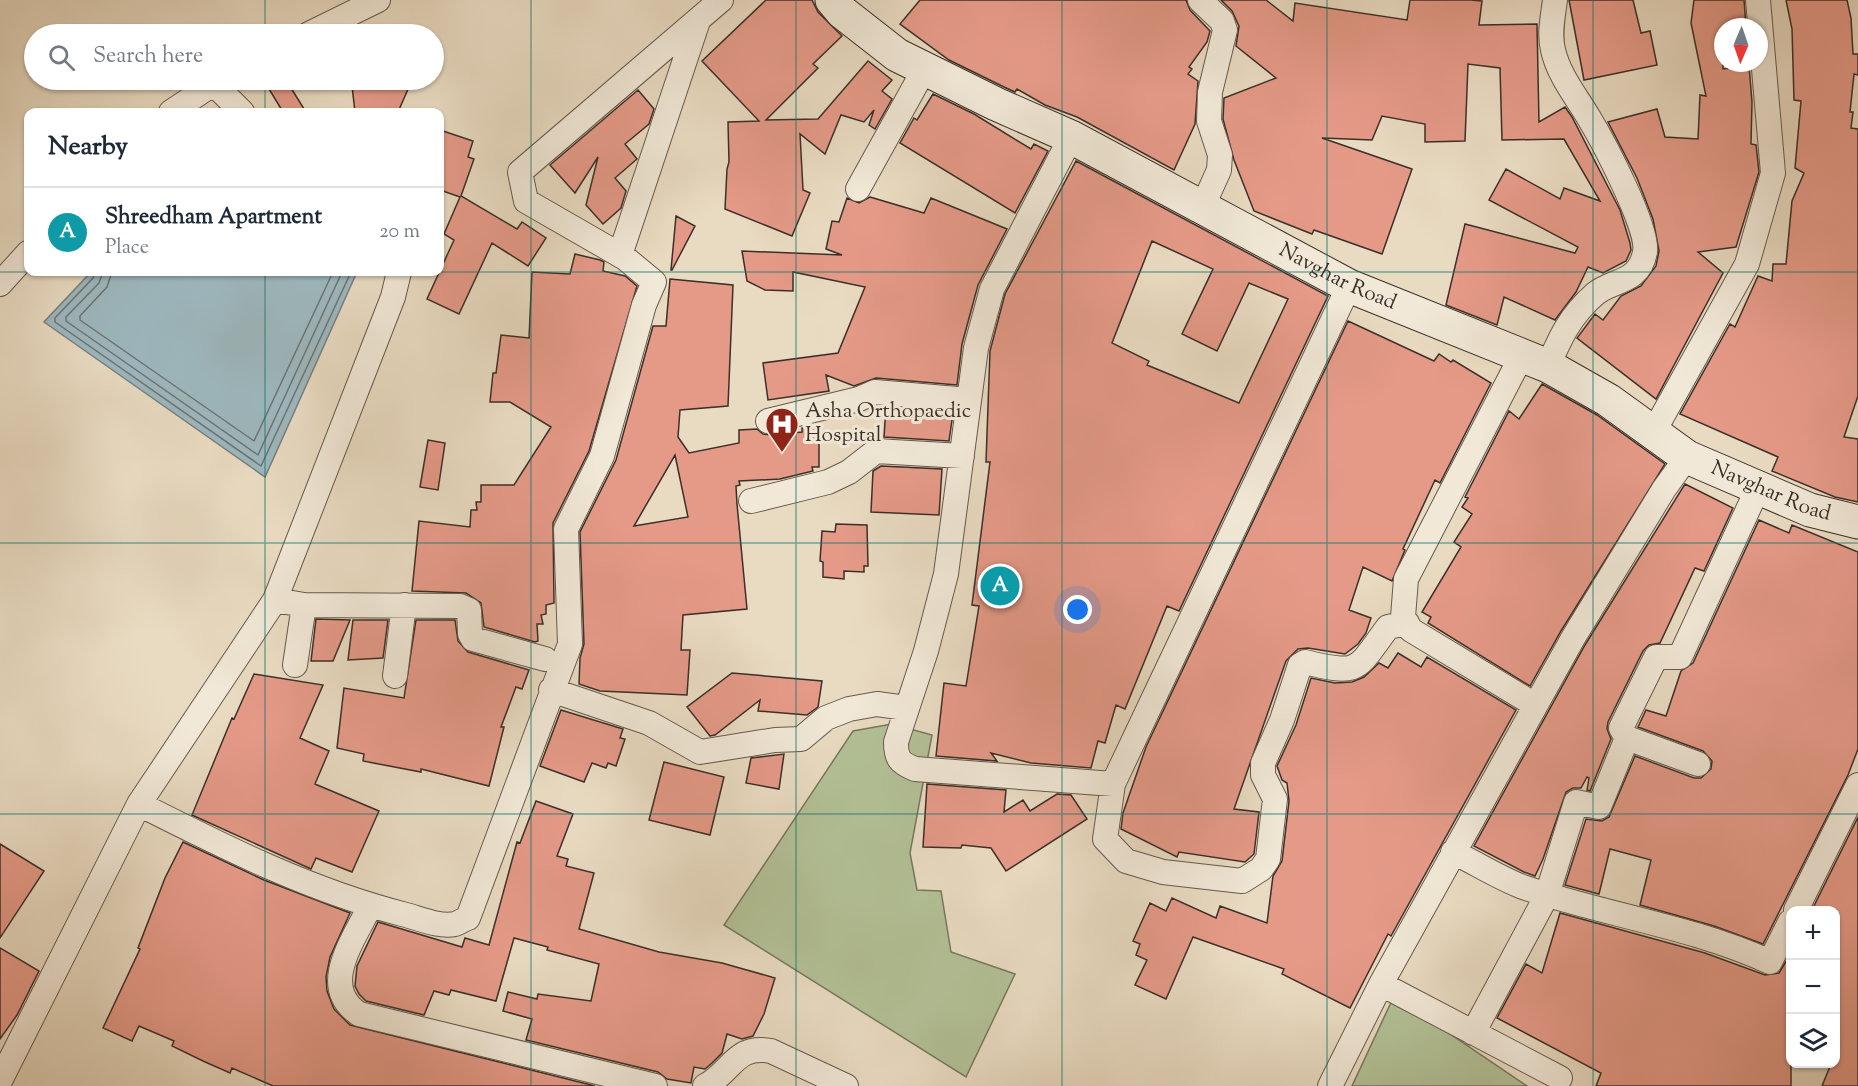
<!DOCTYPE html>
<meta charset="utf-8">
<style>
:root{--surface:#fff;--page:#f2f2f3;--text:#1f2937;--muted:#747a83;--line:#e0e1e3;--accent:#0f766e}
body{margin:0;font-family:"Sorts Mill Goudy",serif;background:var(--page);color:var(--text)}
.controls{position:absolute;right:18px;bottom:18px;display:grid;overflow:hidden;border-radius:12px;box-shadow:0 2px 4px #0004}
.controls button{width:54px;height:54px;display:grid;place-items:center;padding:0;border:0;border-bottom:2px solid var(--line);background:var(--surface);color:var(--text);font:30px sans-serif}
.compass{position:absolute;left:1714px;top:18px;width:54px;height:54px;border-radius:50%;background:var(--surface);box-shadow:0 2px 4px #0004;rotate:182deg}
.you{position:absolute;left:1078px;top:610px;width:21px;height:21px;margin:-15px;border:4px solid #fff;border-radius:50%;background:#1a73e8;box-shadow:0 0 0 9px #1a73e833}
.badge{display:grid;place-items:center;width:39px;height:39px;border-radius:50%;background:var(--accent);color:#fff;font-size:20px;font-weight:700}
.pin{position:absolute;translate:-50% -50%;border:3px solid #fff;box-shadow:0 2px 6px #0006}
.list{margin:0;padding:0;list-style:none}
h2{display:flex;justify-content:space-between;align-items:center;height:78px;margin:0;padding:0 24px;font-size:26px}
h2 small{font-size:20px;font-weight:400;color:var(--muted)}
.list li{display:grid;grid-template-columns:39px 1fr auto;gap:18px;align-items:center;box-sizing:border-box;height:90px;padding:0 24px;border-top:2px solid var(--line)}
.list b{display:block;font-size:22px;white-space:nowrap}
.list p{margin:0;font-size:20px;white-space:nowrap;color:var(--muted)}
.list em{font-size:20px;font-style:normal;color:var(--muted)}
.icon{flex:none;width:33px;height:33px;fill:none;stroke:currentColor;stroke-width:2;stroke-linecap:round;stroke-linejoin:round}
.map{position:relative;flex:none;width:1858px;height:1086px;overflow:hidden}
.search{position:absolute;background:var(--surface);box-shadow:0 2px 4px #0004;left:24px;top:24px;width:420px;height:66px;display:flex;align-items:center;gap:15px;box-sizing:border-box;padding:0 21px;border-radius:33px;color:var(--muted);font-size:22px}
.panel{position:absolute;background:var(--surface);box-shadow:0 2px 4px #0004;left:24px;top:108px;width:420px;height:168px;border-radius:12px}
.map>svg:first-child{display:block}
</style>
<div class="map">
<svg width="1858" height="1086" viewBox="0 0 1858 1086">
<rect width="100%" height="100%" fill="#e9dbc2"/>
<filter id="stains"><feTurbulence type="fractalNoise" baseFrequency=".00333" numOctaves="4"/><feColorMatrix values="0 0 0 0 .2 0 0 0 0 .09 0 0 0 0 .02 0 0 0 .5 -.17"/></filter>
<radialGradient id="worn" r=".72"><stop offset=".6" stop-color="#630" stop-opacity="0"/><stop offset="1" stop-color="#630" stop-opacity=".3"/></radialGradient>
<path fill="#b3c197" stroke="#777860" stroke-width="1.5" d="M892,724L932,735L910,853L917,890L941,891L951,952L1015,974L966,1077L724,925L853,731Z
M1394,996L1527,1086H1352Z"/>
<path fill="#9db8bf" stroke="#768183" stroke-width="1.5" d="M91,272H357L265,477L44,322Z"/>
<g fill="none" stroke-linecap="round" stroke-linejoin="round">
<path stroke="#6c7474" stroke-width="1.5" d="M95,272L93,278L55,318V322L261,466L351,272
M103,272L99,283L66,317V321L258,455L342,272
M112,272L107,287L80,316V320L254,441L333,272"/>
</g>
<path fill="#e59a88" stroke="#3b2f28" stroke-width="1.5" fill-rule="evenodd" d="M766,0H812L818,12L842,36L813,64L818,68L766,120L818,119L868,61L892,80L882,91L892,99L875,129L869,125L874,110L864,122L841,115L825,154L800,134L803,190L810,193L792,236L725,209L727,169L729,162L728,122L759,121L702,61Z
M920,0H1186L1190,10L1210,31L1207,42L1189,67L1192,69L1188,74L1198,81L1195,124L1174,170L1077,117L1045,105L1017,89L1015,92L1004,87L949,60L900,24Z
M1221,0H1266L1293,21L1295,3L1407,20L1410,0H1471L1482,1L1479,25L1537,24L1539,122L1565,107L1572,117L1620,210L1630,243L1631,250L1626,261L1603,273L1588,267L1576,292L1555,320L1504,297L1497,325L1446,305L1465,224L1575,253L1578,247L1489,200L1506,169L1560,199L1564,188L1600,201L1564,139L1502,140L1500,68L1468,64L1465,141L1425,142V124L1382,116L1372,140L1322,138L1412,169L1382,254L1314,230L1312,234L1254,211L1234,160L1223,119L1224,98L1276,78L1236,46L1239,26L1232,11Z
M1569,0H1633L1641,33L1650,31L1657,65L1584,80Z
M1694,0H1744L1746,27H1723V69L1749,66L1752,102L1751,144L1756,145L1759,172L1736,247L1698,252L1723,273L1656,399L1577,338L1595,314L1603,320L1621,296L1641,286L1656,266L1659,251L1653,219L1637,178L1608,122L1657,109L1665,137L1698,139L1700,95L1706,96L1691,23Z
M1786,0H1847L1851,18L1853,54H1858V75L1854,74L1850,112H1853L1851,128L1858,129V396L1844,437L1858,439V502L1835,497L1772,471L1778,457L1680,414L1730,324L1735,327L1758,276L1772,281L1773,264H1786L1792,201L1804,173L1795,168L1801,101L1794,100L1792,29Z
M286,80L306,112H283L269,89Z
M361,80H412L398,112H355L352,86L357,88Z
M638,90L654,109L649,124L625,144L637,159L615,178L626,191L621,208L603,224L586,205L598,157L575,193L550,165Z
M933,94L974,114L1031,149L1034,144L1048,151L1015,213L900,143L914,118L917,120Z
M440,130L473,141L468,157L474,159L461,196L517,229L522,222L546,238L528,266L492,243L459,314L427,299L454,240L444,234L460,197L440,190Z
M1076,161L1328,296L1179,611L1167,606L1125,709L1116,705L1105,743L1098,741L1091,768L1031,763L991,753L997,761L936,756L944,683L966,686L979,606L972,605L990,462H986L990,351L1005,294ZM1152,241L1213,269L1182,334L1217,351L1249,283L1288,299L1239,403L1147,365L1149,361L1112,343Z
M870,197L924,213L931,198L1007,229L978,285L962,344L957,385L876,378L854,386L826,375L829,391L768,400L763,363L838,353L865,287L793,272V291L765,290L747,281L742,251L842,255L826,249L832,221L839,222L847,198L859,203Z
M676,216L695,226L672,270H671Z
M575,254L600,260L604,262L603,271L625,276L637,286L589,451L553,523L554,603L546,605V614L541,615L543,624H537L538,641L535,642L484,627L481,603L466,593L412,591L419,521L470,527L471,510H477L476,502H481V485H514L551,427L510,402H490L493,373H496L501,335L529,338L532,272L570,274Z
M670,279L733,285L728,406L680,410L678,437L689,453L739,443V430L757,429L763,434L771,435L802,432V428L819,426V467H812L813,471L780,479L739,481L740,485L736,486L737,504L747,609L683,615L681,650H690L687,695L600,691L579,684L580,658L584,644L580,532L616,460L653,326H666ZM675,455L688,517L634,526Z
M1348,321L1434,361L1439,354L1451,362L1453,360L1491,383L1440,483L1435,480L1403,549L1405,550L1392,581L1363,567L1349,610L1371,618L1366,633L1358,644L1345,654L1308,648L1298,649L1286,661L1234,809L1259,812L1254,854L1245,862L1179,852L1177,857L1121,829L1123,813L1146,747Z
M1542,384L1597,415L1665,464L1561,631L1530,686L1428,623L1431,617L1422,612L1461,547L1454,542L1472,514L1462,507L1468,498L1465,497L1509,411L1519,419Z
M886,407L953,413L949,441L884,437Z
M428,440L445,443L438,490L420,487Z
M881,466L942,469L939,515L871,512L873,471Z
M1685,484L1733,508L1704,571L1695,568L1660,643L1649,645L1643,651L1608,722L1607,729L1611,739L1590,791L1587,790L1589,778L1587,777L1581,788H1573L1566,792L1543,859L1535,876L1524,872L1474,846L1585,645Z
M1759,520L1789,533L1792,525L1858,552V749L1848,775L1763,944L1714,926L1640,905L1651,860L1610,849L1599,894L1565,885L1586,819L1602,821L1609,817L1635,756L1694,778H1701L1711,769L1712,761L1703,751L1638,727L1646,710L1666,716L1681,671L1693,663Z
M836,524L867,525L868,566H864V572L844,571V579L823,577V562L820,561L822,531L835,532Z
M316,619L350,620L333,661H311Z
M353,620H388L383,658L348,660Z
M416,620H455L458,641L468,652L529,670L522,689L516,687L501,727H504L489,786L421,769V772L363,761L364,754L337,748L344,688L404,698Z
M1398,653L1421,667L1427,657L1516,710L1391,936L1388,934L1350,1008L1282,974L1284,969L1193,937L1166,999L1135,985L1147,960L1136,955L1140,944L1133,941L1150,903L1166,911L1172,898L1216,918L1220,906L1267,923L1273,876L1282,861L1289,801L1287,783L1282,780L1277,766L1296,725L1311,678L1335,683L1352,682L1364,677L1379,663L1388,668Z
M732,673L822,681L818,707L807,715L758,711L760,700L715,735L710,736L687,707Z
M254,674L323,685L300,738L329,751L315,784L379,811L352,872L316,858L311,869L192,815L232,718L234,719Z
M561,710L623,729L620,738L625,739L616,766L608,763L606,768L592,763L584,782L540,766Z
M784,754L779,789L746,783L751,758Z
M664,762L724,777L710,835L649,820Z
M927,784L1006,790L1004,812L1023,800L1030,811L1057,794L1071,795L1087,819L1006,871L991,848L962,845L961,848L923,847Z
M536,801L573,814L557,856L568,859L566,866L594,873L579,929L659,952L722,963L775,978L764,1014L753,1036L742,1039L727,1034L722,1053L712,1063L705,1069L694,1067L691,1083L667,1079L658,1072L526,1040L532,1019L503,1011L508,992L537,999L538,994L591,1001L599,964L547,950L548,947L514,938L496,1001L451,990L449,995L434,991L424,1015L366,1001L359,994L355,986L357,966L378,922L462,947L465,938L489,945L517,842L520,843Z
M1858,817V1086H1822L1831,1064H1836V910H1812Z
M183,842L264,880L350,913L330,957L326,977L327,991L334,1009L350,1025L595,1086H273L232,1068L230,1073L203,1061L172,1046L174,1041L139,1026L132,1041L103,1028L140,949L138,948L165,878Z
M0,844L44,871L0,938Z
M1560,913L1705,953L1765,975L1779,973L1791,953V1086H1596L1601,1073L1497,1018L1526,964L1542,973Z
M0,948L39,971L17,1015L0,1039Z"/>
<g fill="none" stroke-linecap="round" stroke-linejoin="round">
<defs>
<path id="street" d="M1200,0L1222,21L1225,30L1210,92L1209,121L1220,155L1219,170L1202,208
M309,34L378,0
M213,83L242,112
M171,112L219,80
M1071,137L992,289L976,348L946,574L926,651L896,742C896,759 900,763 915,769L1113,784
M858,189L925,68
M620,255L698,21
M0,284L28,253
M1349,286L1113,784L1105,839L1126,861L1163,872L1242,881L1261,869L1268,859L1275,799L1263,775V763L1282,720L1300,665L1305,662C1361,676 1356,670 1388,627L1407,623
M1522,355L1406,579L1403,617L1411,630L1535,705
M1548,366C1561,336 1570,316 1595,294C1613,279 1639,284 1645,252C1649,228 1603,141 1589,118C1576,96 1559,76 1553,50C1549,34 1553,16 1555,0
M768,421L859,399L875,392L969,400
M1653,433L1747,264L1773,173L1758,0
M751,501L828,482L849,472L876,451L962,456
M275,600L304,605L460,606L469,610L470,634L473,639L545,659
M295,665L304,605
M395,676L404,605
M551,690L649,723L700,752L775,740L801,739L826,718L849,709L877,704L906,708
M1627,738L1621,728L1656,657H1680L1757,490
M139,804C226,848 311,891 406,915C421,919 439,927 455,924C459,923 464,919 468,918L570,644L566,529L602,456L644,305L654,282L625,258L526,201L520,172L721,0
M1453,852C1476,863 1499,878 1523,887C1605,915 1691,926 1770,962L1790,922
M370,906C354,940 318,986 359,1014L655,1086
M1796,910L1858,785
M1473,1033L1547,895L1576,802L1599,807L1627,738L1698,764
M1560,1078L1381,984L1573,638L1664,489L1687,457
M0,1081L139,804L275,600L393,297L399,272
M705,1086C732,1072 735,1044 771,1051L846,1086
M1330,1086L1381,984"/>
<g id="secondary">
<path id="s1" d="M832,0L842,12L897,55L996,104L1071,137L1349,286L1548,366L1608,400L1687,457L1810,510L1858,522"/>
</g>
</defs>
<use href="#street" stroke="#665a4e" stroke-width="26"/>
<use href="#secondary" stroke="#3b2f28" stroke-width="35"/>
<use href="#street" stroke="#f1e8d7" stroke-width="24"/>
<use href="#secondary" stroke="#f1e8d7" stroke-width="33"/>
</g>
<path fill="none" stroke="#0f766e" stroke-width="1.5" stroke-opacity="0.55" d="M265,0V34M531,0V1086M796,0V1086M1062,0V1086M1327,0V1086M1593,0V1086M265,80V112M0,272H28M28,272H440M265,272V1086M440,272H1858M0,543H1858M0,814H1858"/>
<defs>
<symbol id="hospital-pin" viewBox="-11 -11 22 30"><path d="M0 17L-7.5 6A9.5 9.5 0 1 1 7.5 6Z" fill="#8f2418" stroke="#f1e8d7"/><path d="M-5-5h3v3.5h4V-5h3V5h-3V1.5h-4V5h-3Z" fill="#fff"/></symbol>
</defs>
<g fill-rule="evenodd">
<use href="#hospital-pin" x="763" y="405" width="38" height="52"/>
</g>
<g text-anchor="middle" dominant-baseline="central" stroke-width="6" stroke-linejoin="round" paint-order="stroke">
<g font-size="21" fill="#3b2f28" stroke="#f1e8d7">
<text stroke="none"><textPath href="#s1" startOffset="579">Navghar Road</textPath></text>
<text stroke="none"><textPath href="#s1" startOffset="1065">Navghar Road</textPath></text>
</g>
<g font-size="21" fill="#3b2f28" stroke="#f1e8d7" text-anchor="start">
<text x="805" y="412">Asha Orthopaedic<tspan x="805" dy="24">Hospital</tspan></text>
</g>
</g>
<rect width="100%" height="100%" filter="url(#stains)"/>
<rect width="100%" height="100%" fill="url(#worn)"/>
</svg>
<div class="controls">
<button>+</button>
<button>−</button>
<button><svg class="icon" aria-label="layers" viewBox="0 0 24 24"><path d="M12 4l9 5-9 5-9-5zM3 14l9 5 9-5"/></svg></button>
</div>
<svg class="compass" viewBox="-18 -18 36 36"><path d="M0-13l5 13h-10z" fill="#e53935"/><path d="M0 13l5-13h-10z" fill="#747a83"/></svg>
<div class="you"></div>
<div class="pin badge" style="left:1000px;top:586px;background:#0f9aa8">A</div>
<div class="search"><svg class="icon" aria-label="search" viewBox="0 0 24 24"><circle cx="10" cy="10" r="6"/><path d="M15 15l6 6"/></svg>Search here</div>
<section class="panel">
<h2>Nearby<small></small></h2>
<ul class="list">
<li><span class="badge" style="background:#0f9aa8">A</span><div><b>Shreedham Apartment</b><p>Place</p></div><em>20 m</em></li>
</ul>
</section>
</div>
